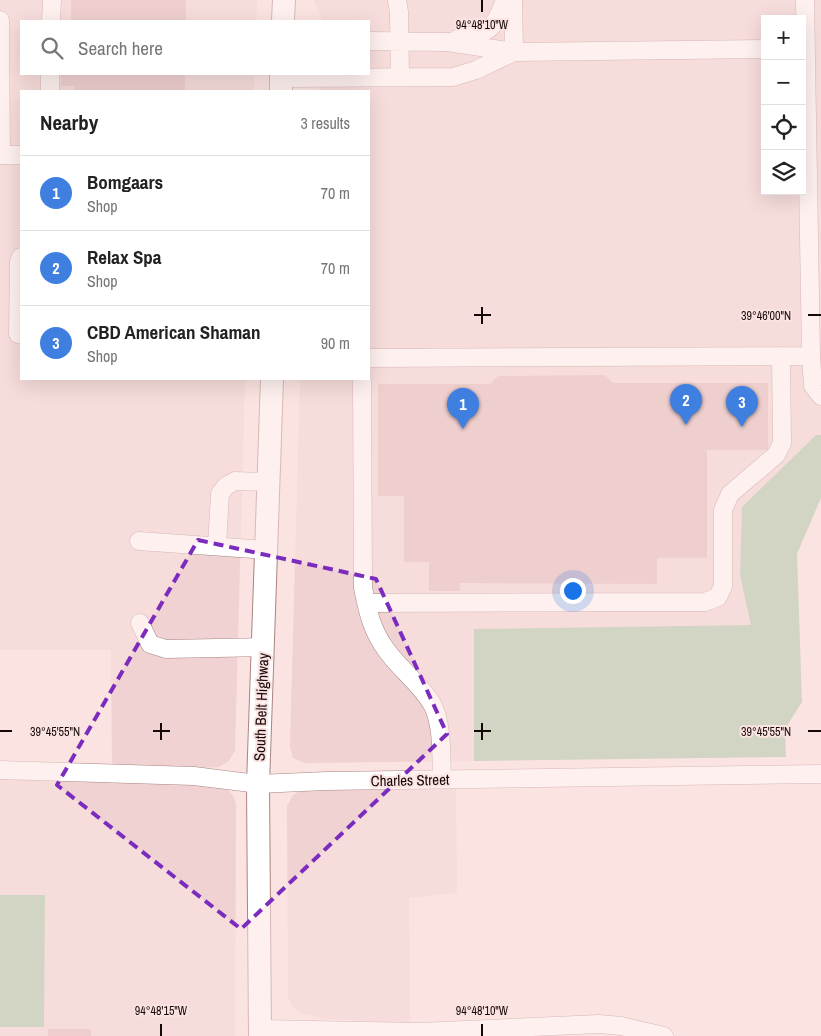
<!DOCTYPE html>
<meta charset="utf-8">
<style>
:root{--surface:#fff;--page:#f6f6f6;--text:#222;--muted:#767676;--line:#e0e0e0;--accent:#258030}
body{margin:0;font-family:"Archivo Narrow",sans-serif;background:var(--page);color:var(--text)}
.controls{position:absolute;right:15px;top:15px;display:grid;overflow:hidden;border-radius:0px;box-shadow:0 5px 20px #0002}
.controls button{width:45px;height:45px;display:grid;place-items:center;padding:0;border:0;border-bottom:1px solid var(--line);background:var(--surface);color:var(--text);font:25px sans-serif}
.you{position:absolute;left:572px;top:590px;width:18px;height:18px;margin:-12px;border:4px solid #fff;border-radius:50%;background:#1a73e8;box-shadow:0 0 0 8px #1a73e833}
.badge{display:grid;place-items:center;width:32px;height:32px;border-radius:50%;background:var(--accent);color:#fff;font-size:16px;font-weight:700}
.pin{position:absolute;translate:-50% -41px;filter:drop-shadow(0 1px 2px #0008)}
.pin::after{content:'';position:absolute;top:26px;width:18px;height:15px;background:inherit;clip-path:polygon(0 0,100% 0,50% 100%)}
.list{margin:0;padding:0;list-style:none}
h2{display:flex;justify-content:space-between;align-items:center;height:65px;margin:0;padding:0 20px;font-size:21px}
h2 small{font-size:16px;font-weight:400;color:var(--muted)}
.list li{display:grid;grid-template-columns:32px 1fr auto;gap:15px;align-items:center;box-sizing:border-box;height:75px;padding:0 20px;border-top:1px solid var(--line)}
.list b{display:block;font-size:19px;white-space:nowrap}
.list p{margin:0;font-size:16px;white-space:nowrap;color:var(--muted)}
.list em{font-size:16px;font-style:normal;color:var(--muted)}
.icon{flex:none;width:28px;height:28px;fill:none;stroke:currentColor;stroke-width:2;stroke-linecap:round;stroke-linejoin:round}
.map{position:relative;flex:none;width:821px;height:1036px;overflow:hidden}
.search{position:absolute;background:var(--surface);box-shadow:0 5px 20px #0002;left:20px;top:20px;width:350px;height:55px;display:flex;align-items:center;gap:12px;box-sizing:border-box;padding:0 18px;border-radius:0px;color:var(--muted);font-size:19px}
.panel{position:absolute;background:var(--surface);box-shadow:0 5px 20px #0002;left:20px;top:90px;width:350px;height:290px;border-radius:0px}
.map>svg:first-child{display:block}
</style>
<div class="map">
<svg width="821" height="1036" viewBox="0 0 821 1036">
<rect width="100%" height="100%" fill="#fbe3e1"/>
<path fill="#efd2d1" fill-rule="evenodd" d="M0,0H257L256,21H21V74H254V91H21V379H245L235,750L229,761L219,767L200,768L112,765L111,650H0Z
M313,0H821V435H816L742,507L740,575L751,625L475,629L474,761L305,763L293,758L290,747L300,379H369V91H319V74H369V21H321V16ZM765,19H802V191H765Z
M0,778L210,785L228,790L233,796L236,804L235,1036H0V1027H44L45,895H0Z
M456,787L457,893L409,898L410,1023L329,1019L302,1014L292,1006L288,996L287,806L293,795L303,789Z"/>
<path fill="#9fc49f" d="M816,435H821V498L797,554L802,702L785,729L786,757L474,761V629L751,625L740,575L742,507Z
M0,895H45L44,1027H0Z"/>
<path fill="#deb7b5" d="M71,0H186V21H71Z
M61,74H185V91H74L75,86H61Z
M605,375L613,383H768V450H707V558H657V584L460,583V591H429V562H404V496H378V384H490L498,376Z
M48,1029H91V1036H48Z"/>
<g fill="none" stroke-linecap="round" stroke-linejoin="round">
<defs>
<path id="minor" d="M397,0L399,12L400,77
M513,0L514,52
M0,20L1,155
M51,21L52,0
M457,39C488,33 494,31 505,0
M369,41L447,42L514,52L765,49
M281,78L453,77L476,70L514,52
M50,91V74
M0,155H21
M21,257L19,262L18,334H21
M811,356L813,386L821,396
M369,358L811,356L805,0
M362,379L363,588C368,613 372,631 387,651C401,670 420,684 432,704C443,724 441,757 442,779
M139,541L266,550
M217,546L220,494L226,486L235,481L268,482
M366,603L705,602L718,597L723,586V510L730,494L776,455L782,443L781,356
M140,623L150,644L166,649L263,647
M0,770L194,776L258,784L326,781L821,774
M260,1029L420,1032L599,1024L621,1026L664,1036"/>
<path id="major" d="M283,21L284,0
M281,91V74
M260,1036L258,784L272,379"/>
</defs>
<use href="#minor" stroke="#a98482" stroke-width="19"/>
<use href="#major" stroke="#a98482" stroke-width="24"/>
<use href="#minor" stroke="#fff" stroke-width="18"/>
<use href="#major" stroke="#fff" stroke-width="22"/>
</g>
<path d="M0 0H821V1036H0ZM198,540L376,579L447,734L241,929L57,785Z" fill="#fbe3e1" fill-opacity=".55" fill-rule="evenodd"/>
<path fill="none" stroke="#7b2cbf" stroke-width="4" stroke-dasharray="10 6" stroke-linejoin="round" d="M198,540L376,579L447,734L241,929L57,785Z"/>
<path fill="none" stroke="#150808" stroke-width="2" d="M482,0V12M482,307V324M474,315H491M808,315H821M161,723V740M482,723V740M0,731H12M153,731H170M474,731H491M808,731H821M161,1024V1036M482,1024V1036"/>
<g text-anchor="middle" dominant-baseline="central" stroke-width="4" stroke-linejoin="round" paint-order="stroke">
<g font-size="15" fill="#150808" stroke="#fbe3e1">
<text transform="translate(261 707) rotate(-88)">South Belt Highway</text>
<text transform="translate(410 780) rotate(-1)">Charles Street</text>
</g>
</g>
<g font-size="12" text-anchor="middle" fill="#150808" stroke="#fbe3e1" stroke-width="4" stroke-linejoin="round" paint-order="stroke">
<text x="482" y="29">94°48'10"W</text>
<text x="766" y="320">39°46'00"N</text>
<text x="55" y="736">39°45'55"N</text>
<text x="766" y="736">39°45'55"N</text>
<text x="161" y="1015">94°48'15"W</text>
<text x="482" y="1015">94°48'10"W</text>
</g>
</svg>
<div class="controls">
<button>+</button>
<button>−</button>
<button><svg class="icon" aria-label="locate" viewBox="0 0 24 24"><circle cx="12" cy="12" r="6"/><path d="M12 2v4M12 18v4M2 12h4M18 12h4"/></svg></button>
<button><svg class="icon" aria-label="layers" viewBox="0 0 24 24"><path d="M12 4l9 5-9 5-9-5zM3 14l9 5 9-5"/></svg></button>
</div>
<div class="you"></div>
<div class="pin badge" style="left:463px;top:429px;background:#3f7fe0">1</div>
<div class="pin badge" style="left:686px;top:425px;background:#3f7fe0">2</div>
<div class="pin badge" style="left:742px;top:427px;background:#3f7fe0">3</div>
<div class="search"><svg class="icon" aria-label="search" viewBox="0 0 24 24"><circle cx="10" cy="10" r="6"/><path d="M15 15l6 6"/></svg>Search here</div>
<section class="panel">
<h2>Nearby<small>3 results</small></h2>
<ul class="list">
<li><span class="badge" style="background:#3f7fe0">1</span><div><b>Bomgaars</b><p>Shop</p></div><em>70 m</em></li>
<li><span class="badge" style="background:#3f7fe0">2</span><div><b>Relax Spa</b><p>Shop</p></div><em>70 m</em></li>
<li><span class="badge" style="background:#3f7fe0">3</span><div><b>CBD American Shaman</b><p>Shop</p></div><em>90 m</em></li>
</ul>
</section>
</div>
